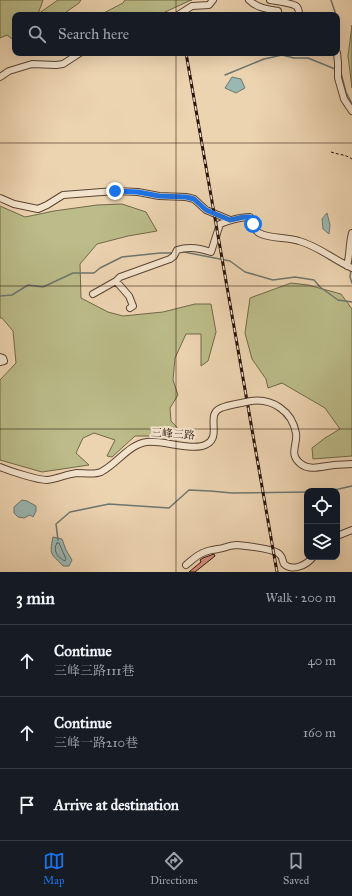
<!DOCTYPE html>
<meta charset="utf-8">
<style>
:root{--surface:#171b24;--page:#20242c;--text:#f1f3f6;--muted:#9ea1a6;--line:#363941;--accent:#1a73e8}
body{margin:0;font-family:"IM FELL Great Primer","Noto Serif TC",serif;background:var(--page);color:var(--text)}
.controls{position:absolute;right:12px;bottom:12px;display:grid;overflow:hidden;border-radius:8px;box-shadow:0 4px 16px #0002}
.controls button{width:36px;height:36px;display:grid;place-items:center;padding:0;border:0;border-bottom:1px solid var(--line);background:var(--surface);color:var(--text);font:20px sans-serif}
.stop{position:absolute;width:12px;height:12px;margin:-9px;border:3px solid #1a73e8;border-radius:50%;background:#fff}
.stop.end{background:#1a73e8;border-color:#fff;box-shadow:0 1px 4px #0008}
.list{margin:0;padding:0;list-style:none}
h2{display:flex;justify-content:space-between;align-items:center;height:52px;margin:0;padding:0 16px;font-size:17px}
h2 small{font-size:13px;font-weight:400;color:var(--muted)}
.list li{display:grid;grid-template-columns:26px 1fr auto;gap:12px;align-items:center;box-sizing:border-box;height:72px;padding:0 16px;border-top:1px solid var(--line)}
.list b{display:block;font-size:15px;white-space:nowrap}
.list p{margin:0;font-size:13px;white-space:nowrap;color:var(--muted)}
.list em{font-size:13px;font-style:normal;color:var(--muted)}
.icon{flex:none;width:22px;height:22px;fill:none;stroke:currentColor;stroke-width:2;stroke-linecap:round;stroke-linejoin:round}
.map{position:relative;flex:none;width:352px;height:572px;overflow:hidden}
.search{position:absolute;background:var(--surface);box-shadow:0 4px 16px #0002;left:12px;right:12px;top:12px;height:44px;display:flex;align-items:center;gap:10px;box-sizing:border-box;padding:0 14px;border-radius:8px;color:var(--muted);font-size:15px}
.sheet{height:268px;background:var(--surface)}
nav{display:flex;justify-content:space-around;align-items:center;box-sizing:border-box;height:56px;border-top:1px solid var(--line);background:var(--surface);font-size:11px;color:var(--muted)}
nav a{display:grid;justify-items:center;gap:2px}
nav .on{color:var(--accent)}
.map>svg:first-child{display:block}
</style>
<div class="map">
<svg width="352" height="572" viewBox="0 0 352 572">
<rect width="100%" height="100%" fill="#edd4b1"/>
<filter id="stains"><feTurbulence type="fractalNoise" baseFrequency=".005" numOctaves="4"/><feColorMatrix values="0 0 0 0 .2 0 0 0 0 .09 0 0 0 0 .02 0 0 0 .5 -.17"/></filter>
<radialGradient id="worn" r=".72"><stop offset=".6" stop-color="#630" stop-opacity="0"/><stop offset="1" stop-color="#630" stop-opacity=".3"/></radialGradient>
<path fill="#bbbc89" stroke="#72684a" d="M0,0H43L38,14L58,0H81L79,3L62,15H15V41L7,35L0,38Z
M125,0H192L189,1L163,13L162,15H100L123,3Z
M352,25V88L348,56Z
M122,204L146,212L157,231L128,236L97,244L80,264L81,298L108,312L123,316L163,312L195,304H211L216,332L208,361L201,366V334H186L175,358L173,380L178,395L170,408L171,421L185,436H135L112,457L107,456L115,440L94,433L83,438L76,453L89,465L42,472L0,460V380L16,363L13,331L2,318H0V206L25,217L54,211L97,205Z
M291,283L308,285L341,294L352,309V456L313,459L312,448L325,438L340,429L325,408L282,383L268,388L266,379L252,359L245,333L250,298Z"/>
<path fill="#9ab7b1" stroke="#6d766e" d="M232,77L241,79L245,88L236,93L225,88Z
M327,213L330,225L329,234L323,229L322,219Z
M22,500L27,501L36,506V511L33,517L30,515L24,518L18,517L14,513V507Z
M53,537L62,539L66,550L72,560L69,566H63C51,553 49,556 53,537Z"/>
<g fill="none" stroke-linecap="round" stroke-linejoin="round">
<path stroke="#62665e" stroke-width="1" d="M57,543H59L66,559L65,561C58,558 52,550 57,543Z"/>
<path stroke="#6d766e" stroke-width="1.5" d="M331,0L336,15
M337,21L339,51
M341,73L346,92L352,104
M225,75L264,59L282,55L294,58H308L335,69
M178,252H184L230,261L245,272L273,280L295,277L314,280L320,287L338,300L352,302
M351,264L352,258
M351,270L350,277L352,283
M0,296L12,295L28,285L43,287L73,273H94L100,268L122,257L160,253H174
M330,491L352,486
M58,540L56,524L70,512L109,504L169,508L189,490L210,491L232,493L307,492"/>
</g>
<path fill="#db8c7e" stroke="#2a140a" d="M214,554L215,556L195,572H189L201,562L200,560L203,558Z"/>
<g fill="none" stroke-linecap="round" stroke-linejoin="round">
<defs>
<path id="minor" d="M249,0C257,8 267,9 278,11V15
M270,0C275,1 292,3 296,6C299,8 299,12 299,15
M178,15L192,6L209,5L213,0
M337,53L338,63V78L344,99L352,111
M0,77L9,71L32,64L56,65L63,64L80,53
M0,198L14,204L38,209L47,205L63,195L115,191L138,192L159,196L186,197L194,199L206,210L230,220
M347,266C350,255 349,244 352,233
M116,281L129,296L133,306L130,308
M93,294L116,281L120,277L170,259L174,256L177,250C189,246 200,248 211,252L220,224C230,220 239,217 250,217C252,223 253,229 259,233C270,239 287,237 299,241C318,246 334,260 352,268
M0,357L3,358L4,361L0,362
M251,401C272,398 292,411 296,433C298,445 288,454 301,464C310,471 323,466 334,465C340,464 346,465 352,464
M0,467C10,471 37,480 47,480C57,479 67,474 77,473C84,473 94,475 101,472C117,464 129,444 147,442C163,440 194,452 207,444C222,436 205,414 221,408C226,406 231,405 236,404
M337,536L352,530
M186,565C192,560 198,554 205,552C209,550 214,550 218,549C225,548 230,545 237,545C247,546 271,549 278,553C283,556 282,560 284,564C292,572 307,565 313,557"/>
</defs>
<use href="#minor" stroke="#5b4434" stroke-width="8"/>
<path stroke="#2a140a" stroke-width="1" stroke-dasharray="3 2" stroke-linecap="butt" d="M331,152C339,155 345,154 352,159"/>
<use href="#minor" stroke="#f3e3cc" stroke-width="6"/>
<defs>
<path id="rail" d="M186,53L277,572"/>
</defs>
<use href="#rail" stroke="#2a140a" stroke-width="3"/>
<use href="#rail" stroke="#f3e3cc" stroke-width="1.5" stroke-dasharray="4.5" stroke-linecap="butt"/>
<defs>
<path id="minor-bridge" d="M236,404L251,401"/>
</defs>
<use href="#minor-bridge" stroke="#5b4434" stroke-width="8" stroke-linecap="butt"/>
<use href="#minor-bridge" stroke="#f3e3cc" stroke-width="6"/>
</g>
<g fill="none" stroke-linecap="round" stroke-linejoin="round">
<path stroke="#1a73e8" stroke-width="5" d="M115,191L138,192L159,196L186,197L194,199L206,210L230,220L244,217H250L253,224"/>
</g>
<path fill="none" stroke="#2a140a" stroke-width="1" stroke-opacity="0.55" d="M176,0V15M176,53V572M0,143H352M0,286H352M0,429H352"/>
<g text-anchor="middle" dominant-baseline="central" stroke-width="4" stroke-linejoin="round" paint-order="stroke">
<g font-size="11" fill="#2a140a" stroke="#f3e3cc">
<text transform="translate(173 434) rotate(4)">三峰三路</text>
</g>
</g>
<rect width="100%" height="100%" filter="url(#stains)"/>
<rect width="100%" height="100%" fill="url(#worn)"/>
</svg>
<div class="controls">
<button><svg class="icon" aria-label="locate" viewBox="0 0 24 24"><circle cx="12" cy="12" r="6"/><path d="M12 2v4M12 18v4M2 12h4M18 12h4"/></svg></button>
<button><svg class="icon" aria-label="layers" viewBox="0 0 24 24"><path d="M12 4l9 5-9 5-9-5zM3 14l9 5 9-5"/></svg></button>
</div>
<div class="stop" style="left:253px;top:224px"></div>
<div class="stop end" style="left:115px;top:191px"></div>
<div class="search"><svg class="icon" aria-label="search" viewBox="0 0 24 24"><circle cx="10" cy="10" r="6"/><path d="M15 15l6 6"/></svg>Search here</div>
</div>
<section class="sheet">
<h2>3 min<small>Walk · 200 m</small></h2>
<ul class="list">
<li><svg class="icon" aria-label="ahead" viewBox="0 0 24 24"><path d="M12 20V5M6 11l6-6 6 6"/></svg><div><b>Continue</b><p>三峰三路111巷</p></div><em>40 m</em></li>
<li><svg class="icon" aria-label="ahead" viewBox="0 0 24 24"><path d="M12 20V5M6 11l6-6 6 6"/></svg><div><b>Continue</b><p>三峰一路210巷</p></div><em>160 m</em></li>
<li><svg class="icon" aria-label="arrive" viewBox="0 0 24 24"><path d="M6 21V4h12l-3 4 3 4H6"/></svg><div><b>Arrive at destination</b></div></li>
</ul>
</section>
<nav>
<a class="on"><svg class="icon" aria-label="map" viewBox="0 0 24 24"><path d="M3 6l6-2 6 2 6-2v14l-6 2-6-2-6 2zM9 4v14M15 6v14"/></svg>Map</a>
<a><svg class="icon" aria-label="directions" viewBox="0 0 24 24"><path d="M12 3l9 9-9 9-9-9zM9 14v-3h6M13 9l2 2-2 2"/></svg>Directions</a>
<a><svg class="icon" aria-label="saved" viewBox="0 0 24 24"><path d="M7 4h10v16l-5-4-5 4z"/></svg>Saved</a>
</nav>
